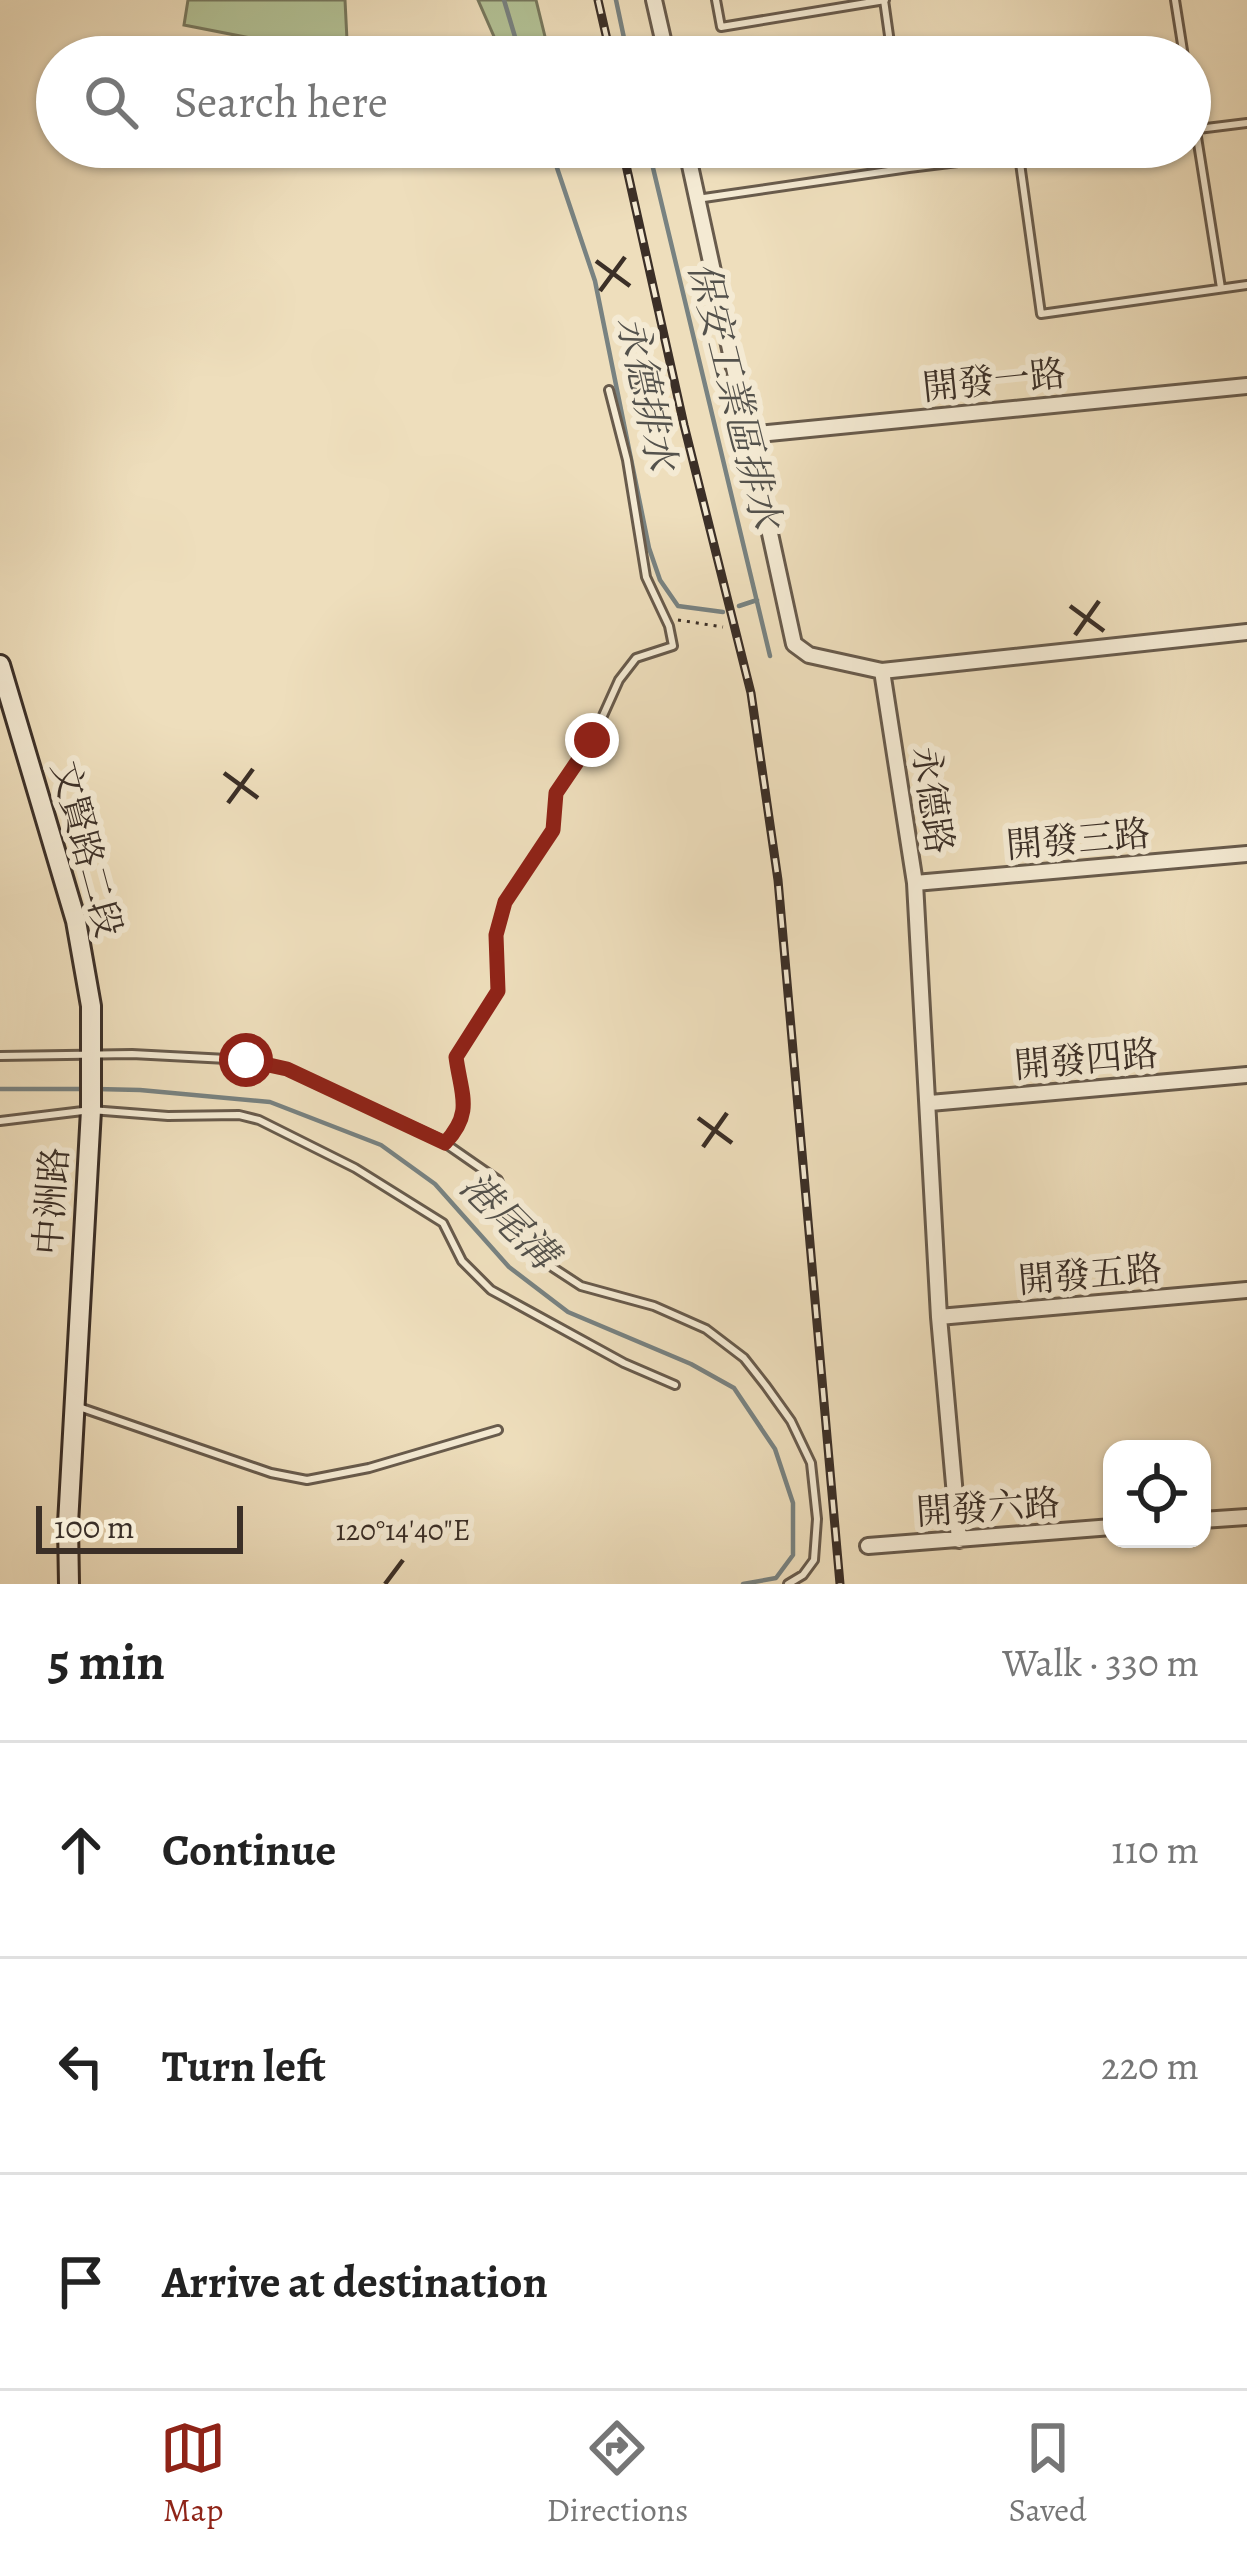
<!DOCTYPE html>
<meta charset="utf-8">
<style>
:root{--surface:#fff;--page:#f6f6f6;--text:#222;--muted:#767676;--line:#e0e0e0;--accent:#8f2418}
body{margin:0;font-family:Alegreya,"Noto Serif TC",serif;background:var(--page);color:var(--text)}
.controls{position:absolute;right:36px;bottom:36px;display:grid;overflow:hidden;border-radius:24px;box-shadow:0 3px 9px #0004}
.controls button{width:108px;height:108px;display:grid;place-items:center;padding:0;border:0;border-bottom:3px solid var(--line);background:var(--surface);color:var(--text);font:60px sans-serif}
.scale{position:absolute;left:36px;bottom:30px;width:207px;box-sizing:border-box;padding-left:12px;border:6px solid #3b2f27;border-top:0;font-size:33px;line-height:42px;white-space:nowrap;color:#3b2f27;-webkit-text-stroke:9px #f4ead3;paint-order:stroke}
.stop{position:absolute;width:36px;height:36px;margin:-27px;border:9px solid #8f2418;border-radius:50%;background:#fff}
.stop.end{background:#8f2418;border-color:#fff;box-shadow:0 3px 12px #0008}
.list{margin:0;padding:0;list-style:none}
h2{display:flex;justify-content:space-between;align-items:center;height:156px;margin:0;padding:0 48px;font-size:51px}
h2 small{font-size:39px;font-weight:400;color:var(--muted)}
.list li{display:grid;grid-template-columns:78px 1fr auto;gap:36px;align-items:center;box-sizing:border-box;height:216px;padding:0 48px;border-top:3px solid var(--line)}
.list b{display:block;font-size:45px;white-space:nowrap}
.list em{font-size:39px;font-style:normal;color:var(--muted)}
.icon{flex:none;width:66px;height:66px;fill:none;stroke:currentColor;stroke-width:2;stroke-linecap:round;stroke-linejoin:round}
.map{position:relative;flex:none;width:1247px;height:1584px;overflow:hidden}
.search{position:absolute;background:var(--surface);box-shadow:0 3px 9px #0004;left:36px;right:36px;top:36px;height:132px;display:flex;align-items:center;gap:30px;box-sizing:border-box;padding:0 42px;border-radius:66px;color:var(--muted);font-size:45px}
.sheet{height:804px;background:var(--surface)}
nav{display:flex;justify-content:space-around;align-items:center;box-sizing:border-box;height:168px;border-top:3px solid var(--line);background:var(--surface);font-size:33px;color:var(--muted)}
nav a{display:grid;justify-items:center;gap:6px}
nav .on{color:var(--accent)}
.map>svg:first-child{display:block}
</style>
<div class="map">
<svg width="1247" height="1584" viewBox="0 0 1247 1584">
<rect width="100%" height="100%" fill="#eedebc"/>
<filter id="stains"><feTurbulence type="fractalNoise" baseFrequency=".00167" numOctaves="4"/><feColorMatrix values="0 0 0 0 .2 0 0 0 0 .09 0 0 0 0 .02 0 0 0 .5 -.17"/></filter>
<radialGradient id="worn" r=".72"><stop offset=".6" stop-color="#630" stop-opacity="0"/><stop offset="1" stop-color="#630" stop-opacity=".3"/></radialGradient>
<path fill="#b3c296" stroke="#77785e" stroke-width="3" d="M188,0H345L347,40L378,57H347L184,25Z
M478,0H536L550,57H503Z"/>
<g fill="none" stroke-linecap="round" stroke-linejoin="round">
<path stroke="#788281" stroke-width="4.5" d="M504,0L521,57
M616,0L628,57
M550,147L595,281L649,548L660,580L678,606L723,612
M648,147L770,656
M739,606L757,600
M0,1089H84
M96,1089L140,1090L270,1102L381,1145L435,1184L509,1267L568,1312L691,1364L734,1388L775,1449L793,1503V1555L776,1578L743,1584"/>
<defs>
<path id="lane" d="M716,0L721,27L885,0
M884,0L892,57
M1175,0L1184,57
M1190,93L1221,288
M1190,130L1247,123
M1019,156L1041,314L1247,285
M909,168L1080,147
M697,199L909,168L906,147
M0,1056L132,1054L246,1060L287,1069L439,1139L498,1180L526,1250L581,1286L654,1306L706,1329L744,1358L766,1386L791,1421L811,1463L817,1519L814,1560L803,1575L788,1584
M0,1121L91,1110L168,1116L239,1115L259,1120L355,1168L443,1223L462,1261L491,1290L624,1363L675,1385
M445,1143C474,1112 461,1095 456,1057L498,991L496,935L505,902L553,829L556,793L592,740L619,680L636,658L673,646L669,626L646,577L627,460L609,390
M76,1406L271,1473L307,1480L369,1468L498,1430"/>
<path id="street" d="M654,0L667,57
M686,147L794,644L809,655L882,671L915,883L939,1317L959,1540
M748,435L1247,386
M882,671L1247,632
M915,883L1247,854
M930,1103L1247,1075
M939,1317L1247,1290
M1202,1520L1247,1517
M868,1546L1112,1527"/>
<path id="secondary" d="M0,665L76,921L91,1006V1110L68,1524L69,1584"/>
</defs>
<use href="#lane" stroke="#685b4c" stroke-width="12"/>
<use href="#street" stroke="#685b4c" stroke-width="20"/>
<use href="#secondary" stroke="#3b2f27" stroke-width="24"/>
<path stroke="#3b2f27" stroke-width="3" stroke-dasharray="3 6" stroke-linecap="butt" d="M678,620L723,627"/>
<use href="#lane" stroke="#f4ead3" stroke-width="6"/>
<use href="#street" stroke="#f4ead3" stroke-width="14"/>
<use href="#secondary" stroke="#f4ead3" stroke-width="18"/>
<defs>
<path id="rail" d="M598,0L611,57
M622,147L684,425L751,693L778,880L840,1584"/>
</defs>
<use href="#rail" stroke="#3b2f27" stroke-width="9"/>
<use href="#rail" stroke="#f4ead3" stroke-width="4.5" stroke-dasharray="14" stroke-linecap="butt"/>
</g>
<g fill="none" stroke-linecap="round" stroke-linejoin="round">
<path stroke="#8f2418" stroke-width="15" d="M246,1060L287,1069L445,1143C474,1112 461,1095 456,1057L498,991L496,935L505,902L553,830L556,793L592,740"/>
</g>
<path fill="none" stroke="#3b2f27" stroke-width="4.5" d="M596,261L630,286M600,291L625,257M1070,606L1104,631M1075,635L1099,601M224,773L258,798M228,803L253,769M698,1118L732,1143M703,1147L727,1113M385,1584L403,1560"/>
<g text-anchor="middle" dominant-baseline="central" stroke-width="12" stroke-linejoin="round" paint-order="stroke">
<g font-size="36" fill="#3b2f27" stroke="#f4ead3">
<text transform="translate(994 380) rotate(-6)">開發一路</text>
<text transform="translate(933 800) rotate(82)">永德路</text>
<text transform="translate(1078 839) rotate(-5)">開發三路</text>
<text transform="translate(87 849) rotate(75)">文賢路二段</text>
<text transform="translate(1086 1059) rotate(-5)">開發四路</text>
<text transform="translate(51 1201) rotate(-86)">中洲路</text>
<text transform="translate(1090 1274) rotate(-5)">開發五路</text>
<text transform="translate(988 1507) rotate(-4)">開發六路</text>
</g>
<g font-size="39" font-style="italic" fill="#54524c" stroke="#f4ead3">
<text transform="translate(647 393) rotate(78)">永德排水</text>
<text transform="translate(735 395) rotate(76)">保安工業區排水</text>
<text transform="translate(509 1220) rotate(45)">港尾溝</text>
</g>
</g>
<g font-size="30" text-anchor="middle" fill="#3b2f27" stroke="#f4ead3" stroke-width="12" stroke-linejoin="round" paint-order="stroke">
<text x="403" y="1540">120°14'40"E</text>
</g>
<rect width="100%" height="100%" filter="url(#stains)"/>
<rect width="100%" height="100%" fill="url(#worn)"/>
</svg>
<div class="controls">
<button><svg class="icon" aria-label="locate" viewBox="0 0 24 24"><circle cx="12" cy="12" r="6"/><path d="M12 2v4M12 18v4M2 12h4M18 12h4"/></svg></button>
</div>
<div class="scale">100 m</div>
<div class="stop" style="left:246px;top:1060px"></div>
<div class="stop end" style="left:592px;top:740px"></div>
<div class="search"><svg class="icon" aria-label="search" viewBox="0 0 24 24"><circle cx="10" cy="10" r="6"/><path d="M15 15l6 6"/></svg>Search here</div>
</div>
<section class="sheet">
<h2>5 min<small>Walk · 330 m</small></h2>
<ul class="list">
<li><svg class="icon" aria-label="ahead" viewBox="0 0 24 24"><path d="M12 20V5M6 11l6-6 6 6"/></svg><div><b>Continue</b></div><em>110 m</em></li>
<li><svg class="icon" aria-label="left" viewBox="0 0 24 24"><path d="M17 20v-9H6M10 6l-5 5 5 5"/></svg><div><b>Turn left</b></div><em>220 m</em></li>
<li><svg class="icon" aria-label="arrive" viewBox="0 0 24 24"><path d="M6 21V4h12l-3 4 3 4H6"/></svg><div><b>Arrive at destination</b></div></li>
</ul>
</section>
<nav>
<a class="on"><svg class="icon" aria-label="map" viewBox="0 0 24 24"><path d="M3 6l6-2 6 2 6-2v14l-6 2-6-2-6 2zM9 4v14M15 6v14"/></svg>Map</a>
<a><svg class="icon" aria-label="directions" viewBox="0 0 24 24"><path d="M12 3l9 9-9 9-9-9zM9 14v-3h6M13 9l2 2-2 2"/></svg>Directions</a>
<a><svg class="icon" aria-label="saved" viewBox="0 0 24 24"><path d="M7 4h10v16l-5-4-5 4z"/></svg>Saved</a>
</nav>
